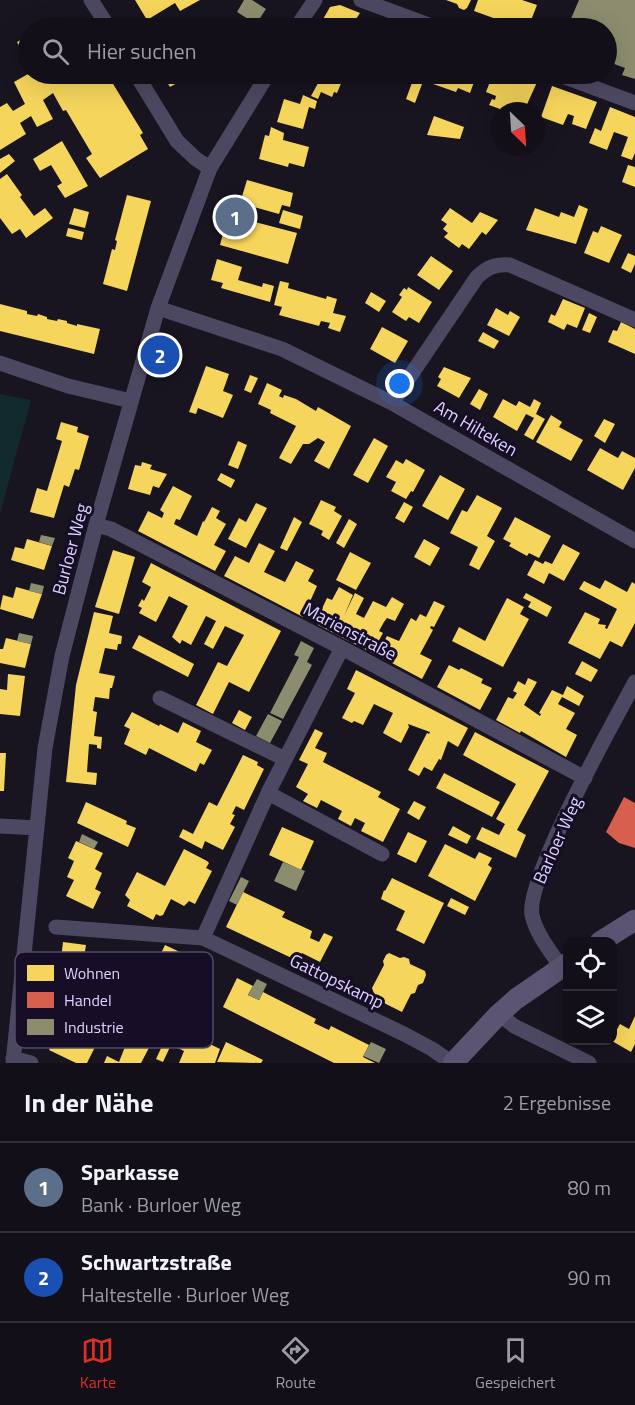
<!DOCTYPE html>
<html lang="de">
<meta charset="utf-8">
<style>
:root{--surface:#120f18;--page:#1f1d25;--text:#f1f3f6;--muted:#9c9ca2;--line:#312f37;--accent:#d93025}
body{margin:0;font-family:"Titillium Web",sans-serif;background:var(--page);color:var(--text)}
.controls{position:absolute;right:18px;bottom:18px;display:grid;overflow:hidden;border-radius:12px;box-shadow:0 6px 24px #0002}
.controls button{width:54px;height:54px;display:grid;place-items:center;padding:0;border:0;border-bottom:2px solid var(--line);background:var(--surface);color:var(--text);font:30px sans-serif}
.compass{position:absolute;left:491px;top:102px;width:54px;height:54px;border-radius:50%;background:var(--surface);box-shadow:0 6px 24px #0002;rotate:155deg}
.you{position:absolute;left:400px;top:384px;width:21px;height:21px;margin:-15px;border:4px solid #fff;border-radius:50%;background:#1a73e8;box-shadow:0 0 0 9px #1a73e833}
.badge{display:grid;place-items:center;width:39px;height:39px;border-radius:50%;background:var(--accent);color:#fff;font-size:20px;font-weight:700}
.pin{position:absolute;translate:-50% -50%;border:3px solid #fff;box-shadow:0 2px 6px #0006}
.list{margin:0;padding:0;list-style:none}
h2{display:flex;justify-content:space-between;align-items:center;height:78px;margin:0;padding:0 24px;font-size:26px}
h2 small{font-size:20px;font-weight:400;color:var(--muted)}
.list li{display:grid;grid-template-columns:39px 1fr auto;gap:18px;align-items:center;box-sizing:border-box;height:90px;padding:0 24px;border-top:2px solid var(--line)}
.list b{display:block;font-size:22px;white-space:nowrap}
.list p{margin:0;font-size:20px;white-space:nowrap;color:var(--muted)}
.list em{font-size:20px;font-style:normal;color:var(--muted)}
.icon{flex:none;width:33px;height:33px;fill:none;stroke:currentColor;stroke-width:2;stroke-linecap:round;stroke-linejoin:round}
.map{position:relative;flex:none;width:635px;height:1063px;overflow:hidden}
.search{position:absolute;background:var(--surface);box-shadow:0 6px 24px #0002;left:18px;right:18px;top:18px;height:66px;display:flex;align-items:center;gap:15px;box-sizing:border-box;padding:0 21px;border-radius:33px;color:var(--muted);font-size:22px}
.sheet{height:258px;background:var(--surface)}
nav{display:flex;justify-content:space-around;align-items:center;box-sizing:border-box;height:84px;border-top:2px solid var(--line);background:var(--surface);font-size:16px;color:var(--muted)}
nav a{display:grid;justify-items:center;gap:3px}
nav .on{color:var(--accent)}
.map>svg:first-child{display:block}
</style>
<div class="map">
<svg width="635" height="1063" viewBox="0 0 635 1063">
<rect width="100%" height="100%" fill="#181420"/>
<path fill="#12292e" d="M0,394L31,400L0,514Z"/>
<path fill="#f6d55c" d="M135,0H200L180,11L175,3L147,20Z
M446,0H471L467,8L464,10L459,8L457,4Z
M478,0H522L537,5L528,28H521L474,11Z
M340,5L360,13L350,28H318L330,7Z
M235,18L241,28H218Z
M374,18L400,28H370Z
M28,36V62L17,42Z
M28,74H107L143,133L140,135L148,149L100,178L86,158L92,154L66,110L63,111L53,93L43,100L53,119L37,127L31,116L20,123L26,134L0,150V107L7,103L13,111L25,104L14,82Z
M162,74H193L170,87Z
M323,74H345L337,93L334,92L332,97L321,92L318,99L311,96Z
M436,74H477L470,93L458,88L456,92L433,84Z
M493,74H520L538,80L524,111H500V117L497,116L500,109L489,105L492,99L495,100L496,96L486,92Z
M413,80L422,84L415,103L406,99Z
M552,86L597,102L586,129L572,124L574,116L568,114L563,125L541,117Z
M303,95L317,101L315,109L309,107L303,129L277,122L284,99L300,104Z
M610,107L635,117V153L632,160L621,156L628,137L614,132L607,150L589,143L595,128L601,131Z
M434,116L464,127L460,139L427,135Z
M271,127L284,133L283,140L309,147L304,167L289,163L288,167L259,159L265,135L269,136Z
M62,141L88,186L65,198L57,186L62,183L51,165L40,171L33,159Z
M9,154L15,161L0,173V159Z
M628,165L635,167V187L622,182Z
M7,174L22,195L20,197L34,216L45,208L53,218L26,238L20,229L12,234L0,218V179Z
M247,180L293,193L290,207L282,205L279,214L240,203Z
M127,195L151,201L127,291L103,284L112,249L115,250L117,241L115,240Z
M579,205L588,209L576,244L526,230L535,208L559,217L561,212L574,217Z
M74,208L89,212L85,228L69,224Z
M450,208L472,223L480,212L498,220L486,235L482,232L469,249L462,244L459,248L444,237L448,233L443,229L447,224L441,220Z
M283,210L303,216L300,229L279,223Z
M228,215L297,233L288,264L220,245Z
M601,226L622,235L609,263L584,253L593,231L598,233Z
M68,228L84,232L82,240L66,236Z
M628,253L635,256V264L631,273L621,268Z
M431,256L453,271L439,290L417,275Z
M217,259L242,267L238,280L262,287L263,283L274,286L270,302L221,288L223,283L211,280Z
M280,281L289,283L288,288L326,299L327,296L337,299L333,313L346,316L340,332L328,328L330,323L321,321L319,326L279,315L282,307L274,305Z
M408,287L432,302L419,323L409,317L406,321L392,312L402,297L399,295L404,288L407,290Z
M371,292L386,301L379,312L365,303Z
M563,299L585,308L577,328L567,324L564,330L548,322L551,314L555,316Z
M0,304L27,311V314L37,316L38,314L47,317V319L57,321L58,319L67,321V323L77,326V324L100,329L94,354L0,331Z
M496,308L508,315L510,311L520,317L509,336L487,325Z
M589,313L597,317L590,333L582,330Z
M621,322L635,329V354L608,342L613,330L617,331Z
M382,327L408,341L395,363L370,349Z
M483,332L499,341L494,349L478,341Z
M206,366L229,374L223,391L233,395L223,418L198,408L196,414L189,412Z
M444,367L471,378L459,398L437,386L441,379L438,377Z
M250,375L258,378L251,393L244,390Z
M267,383L282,390L279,396L283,398L284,395L296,399L316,411L318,407L351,426L329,469L314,461L325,442L318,438L309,444H303L291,464L279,458L296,426L270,413L271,410L258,404Z
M479,389L488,394L480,410L470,404Z
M503,399L516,406L519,401L530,407L534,399L541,403L536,414L545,419L533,440L524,435L534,418L526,414L517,431L493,417Z
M551,415L562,422L559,427L583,440L571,461L536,442Z
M604,419L615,424L605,443L594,436Z
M61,422L78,427L77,432L89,436L79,470L75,469L69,487L64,485L54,518L30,512L37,488L47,491L62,441L56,439Z
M374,438L388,446L368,483L353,475Z
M238,441L247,445L238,469L228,465Z
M600,448L618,458L622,451L635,458V468L623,490L587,470Z
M406,459L425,470L413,492L411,491L406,499L391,491L396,482L386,477L396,460L403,464Z
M142,462L152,465L150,469L167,474L159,488L153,486L150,495L128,489L135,465L141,466Z
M221,473L235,480L231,488L217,480Z
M440,475L465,489L448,520L422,506Z
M173,486L192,496L180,520L176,519L174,524L197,536L203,521L204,522L212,507L220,511L216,518L226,524L214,545L226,551L215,571L138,531L148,511L162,518L164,513L160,510Z
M477,495L502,508L487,536L495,541L479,570L469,565L478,547L450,533L462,510L467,512Z
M321,500L336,507L334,511L342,516L329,540L321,535L323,531L309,524Z
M404,502L413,507L404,523L395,518Z
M256,503L267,508L246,548L228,539L239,518L246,522Z
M294,517L302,522L287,551L280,548Z
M515,517L551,536L539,558L529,553L527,556L509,546L511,543L503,539Z
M349,519L357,524L344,548L336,543Z
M27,539L52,546L44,570L11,560L15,547L24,549Z
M424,539L440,548L430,566L414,557Z
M259,543L275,551L264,572L285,582L296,561L314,570L308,581L317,586L303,617L224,576L235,556L249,563Z
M563,544L580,553L564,581L549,573L544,584L527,575L535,560L543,564L545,561L552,564Z
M113,550L135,557L119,614L95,607Z
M350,552L371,563L356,590L336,580Z
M151,563L281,631L249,692L229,682L213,714L196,705L218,662L227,666L244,635L225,626L213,649L204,644L216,621L206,616L191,645L182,640L180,644L172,637L188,606L169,596L156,622L139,613L142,608L138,606L142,599L144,601L151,587L142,582Z
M605,580L627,592L632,582L635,584V623L622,647L610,641L600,659L568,643L585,612L600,619L598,624L606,625L605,628L607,629L617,609L579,589L584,581L600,589Z
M16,587L42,594L33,619L0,609L3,595L13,598Z
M339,587L353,595L344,616L355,593L364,598L356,614L364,618L373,601L386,607L392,597L404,604L395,621L387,618L384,622L379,631L383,633L372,653L318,625L322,616L319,615L327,598L332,600Z
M526,593L552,607L547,617L528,607L531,602L523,598Z
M507,598L524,607L520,614L529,619L503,667L452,641L459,627L485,641Z
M434,601L445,606L434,627L431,626L430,628L433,630L420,654L432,660L422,679L377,655L387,636L399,641L411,618L416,621L420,614L426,617Z
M94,612L113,616L109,633L122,636L121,644H118L117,650L105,648L99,673L115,676L112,688H110L109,699L95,697L93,711L97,712L94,736L102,737L101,749L97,748V745L89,744L87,772L97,773L96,785L66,782L76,685Z
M139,635L194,664L188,677L132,648Z
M6,638L31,644L25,668L0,663V649H3Z
M582,661L598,670L591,682L575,674Z
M449,665L459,670L461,668L483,679L481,683L492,688L480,710L437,687Z
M356,670L468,728L458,747L448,741L441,760L439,759L432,771L424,767L419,776L408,770L427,733L429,734L430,732L408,724L409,727L401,743L383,733L393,713L374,704L363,725L354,721L352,723L342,718L355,693L347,689Z
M8,674L25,676L20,716L0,714V689L7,690Z
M528,678L537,682L524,705L540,716L541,714L539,713L552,690L563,695L567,686L584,696L579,706L562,697L558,704L575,713L566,729L577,735L566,757L521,731L520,733L496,720L508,697L513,699L517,693L513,691L518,681L525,685Z
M239,710L252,717L245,730L232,723Z
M132,712L159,726L160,724L178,733L183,722L201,731L196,742L212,750L204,765L200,763L196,772L149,748L146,755L124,744L130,729L124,726Z
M315,729L323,733L315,748L327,753L323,762L381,792L378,797L400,809L383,842L361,831L365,823L355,818L351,826L338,819L342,811L321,800L317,808L303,801L308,794L296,787L308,764L299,760Z
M475,732L549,771L517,830L526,835L516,858L476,839L482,827L499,835L505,824L496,819L516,784L463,755Z
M0,753H6L4,791H0Z
M243,755L258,762L257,765L264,769L244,810L236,806L232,814L235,815L230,824L235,827L223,850L205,841L202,849L179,837L183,829L193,834L209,802L217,806Z
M444,773L500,802L492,817L436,788Z
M414,801L426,807L419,820L407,813Z
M86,802L127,821L126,824L136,828L128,847L77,823Z
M453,826L471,836L467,844L448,835Z
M282,827L314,841L301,870L269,855Z
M408,832L427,841L416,863L397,854Z
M76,841L103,853L95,869L102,873L95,889L101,892L93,909L66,896L74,880L67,877L74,861L68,858Z
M445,844L475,859L479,852L492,858L488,865L492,868L475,901L428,876Z
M184,849L207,861L209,863L206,868L212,871L195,904L189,901L184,906L171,899L163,915L160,916L156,914L153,920L127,906L130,900L125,895L137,872L165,886Z
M392,878L444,903L424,944L396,930L405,911L381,899L384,890L385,891Z
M243,892L285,912L282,917L312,931L310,938L319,942L324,933L333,937L320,962L302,953L298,961L226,927Z
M451,898L469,907L465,915L447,906Z
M63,942L86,945L84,958L100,960V955L113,957L110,982L97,980L98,976L82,974L81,987L58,985Z
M165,945L201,962L183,998L148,981Z
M389,953L400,958L404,957L409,959L410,964L425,971L426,975L423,983L418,985L415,993L411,994L402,1012L376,999L372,988L384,965L383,961L386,955Z
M237,978L253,986L248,995L259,1000L263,992L316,1019L314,1023L329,1030L331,1026L369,1045L363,1057L375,1063H334L223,1007Z
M50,1012L100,1037L87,1063H76L49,1050L55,1038L48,1034Z
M635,1016V1044L631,1052L612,1041V1038L620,1024L629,1029Z
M185,1018L211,1031L206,1042L220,1049L215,1063H179L184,1051L172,1045Z
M130,1034L151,1044L141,1063H104L107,1056L119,1062Z
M226,1042L263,1060L261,1063L217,1062Z
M163,1044L170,1047L163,1062L156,1059Z"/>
<path fill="#d6604d" d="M624,797L635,803V848L619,843L606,832Z"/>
<path fill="#8c8c6e" d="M244,0H252L266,9L256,24L237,12Z
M579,0H635V79L622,75L625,68L606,61V28H567Z
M41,535L55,538L52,546L39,542Z
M31,583L44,586L42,594L29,591Z
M19,633L33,636L31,644L17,641Z
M301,641L314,648L307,662L312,665L283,719L270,713L299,657L294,655Z
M268,714L282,721L270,743L256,736Z
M82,834L98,842L94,849L79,842Z
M283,862L305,871L296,891L274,881Z
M241,877L249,881L237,905L229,901Z
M257,979L267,984L259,1000L248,995Z
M371,1042L386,1049L379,1063L363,1056Z"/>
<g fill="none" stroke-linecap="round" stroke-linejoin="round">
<path stroke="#4d4861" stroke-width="15" d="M91,0L109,28
M361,0L437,28
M296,28L315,0
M136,74L177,141L196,159L210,168
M557,74L635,103
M158,308L282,349L392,403L635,541
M0,363L68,386L131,401
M392,403L477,277C488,267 495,264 510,265L635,320
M96,525L111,529L342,648L585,778
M160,698L285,759
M268,793L382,854
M0,826L37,828
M56,927L203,938L404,1034L432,1049L452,1063
M203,938L268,793L342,648
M561,967C551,952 536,934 532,915C525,880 614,721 635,682
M499,1014L514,1026L589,1063
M13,1058L31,1063
M13,1063L45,748L62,656L96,525L158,308L210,168L268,74"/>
<path stroke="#5b5573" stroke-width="21" d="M600,942L635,920
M453,1063L499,1014L516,999L568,963"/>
</g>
<g text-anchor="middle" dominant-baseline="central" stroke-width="6" stroke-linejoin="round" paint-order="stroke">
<g font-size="18" fill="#dfd3ff" stroke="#160e26">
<text transform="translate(476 428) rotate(30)">Am Hilteken</text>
<text transform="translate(70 549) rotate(-75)">Burloer Weg</text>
<text transform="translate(350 631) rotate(28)">Marienstraße</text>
<text transform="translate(557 840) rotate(-66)">Barloer Weg</text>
<text transform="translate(337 981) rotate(26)">Gattopskamp</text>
</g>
</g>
<rect x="15" y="952" width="198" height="96" rx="9" fill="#160e26" stroke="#524967" stroke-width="1.5"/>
<rect x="27" y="965" width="27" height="16" fill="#f6d55c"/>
<rect x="27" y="992" width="27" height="16" fill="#d6604d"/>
<rect x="27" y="1019" width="27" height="16" fill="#8c8c6e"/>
<g font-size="16" fill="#dfd3ff">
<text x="64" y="979">Wohnen</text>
<text x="64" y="1006">Handel</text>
<text x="64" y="1033">Industrie</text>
</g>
</svg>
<div class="controls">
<button><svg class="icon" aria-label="locate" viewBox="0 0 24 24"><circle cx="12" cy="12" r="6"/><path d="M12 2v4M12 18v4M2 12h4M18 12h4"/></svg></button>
<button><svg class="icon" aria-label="layers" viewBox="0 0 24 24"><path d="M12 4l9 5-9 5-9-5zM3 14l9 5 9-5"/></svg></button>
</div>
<svg class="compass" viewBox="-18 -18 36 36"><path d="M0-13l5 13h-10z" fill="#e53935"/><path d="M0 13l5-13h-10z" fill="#9c9ca2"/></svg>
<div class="you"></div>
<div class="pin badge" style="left:235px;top:217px;background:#5c6f8a">1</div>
<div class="pin badge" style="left:160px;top:355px;background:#1a4fb4">2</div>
<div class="search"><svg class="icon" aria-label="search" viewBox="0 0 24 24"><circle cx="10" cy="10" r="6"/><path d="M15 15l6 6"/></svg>Hier suchen</div>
</div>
<section class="sheet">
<h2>In der Nähe<small>2 Ergebnisse</small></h2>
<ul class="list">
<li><span class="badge" style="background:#5c6f8a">1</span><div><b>Sparkasse</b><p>Bank · Burloer Weg</p></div><em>80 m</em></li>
<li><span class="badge" style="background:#1a4fb4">2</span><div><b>Schwartzstraße</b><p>Haltestelle · Burloer Weg</p></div><em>90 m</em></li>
</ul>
</section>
<nav>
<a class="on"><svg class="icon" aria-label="map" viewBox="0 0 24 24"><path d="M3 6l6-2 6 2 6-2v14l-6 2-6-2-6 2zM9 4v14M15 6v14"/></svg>Karte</a>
<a><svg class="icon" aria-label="directions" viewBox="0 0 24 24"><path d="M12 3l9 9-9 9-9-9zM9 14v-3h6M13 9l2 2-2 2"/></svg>Route</a>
<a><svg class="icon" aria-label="saved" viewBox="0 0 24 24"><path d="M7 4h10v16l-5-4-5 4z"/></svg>Gespeichert</a>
</nav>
